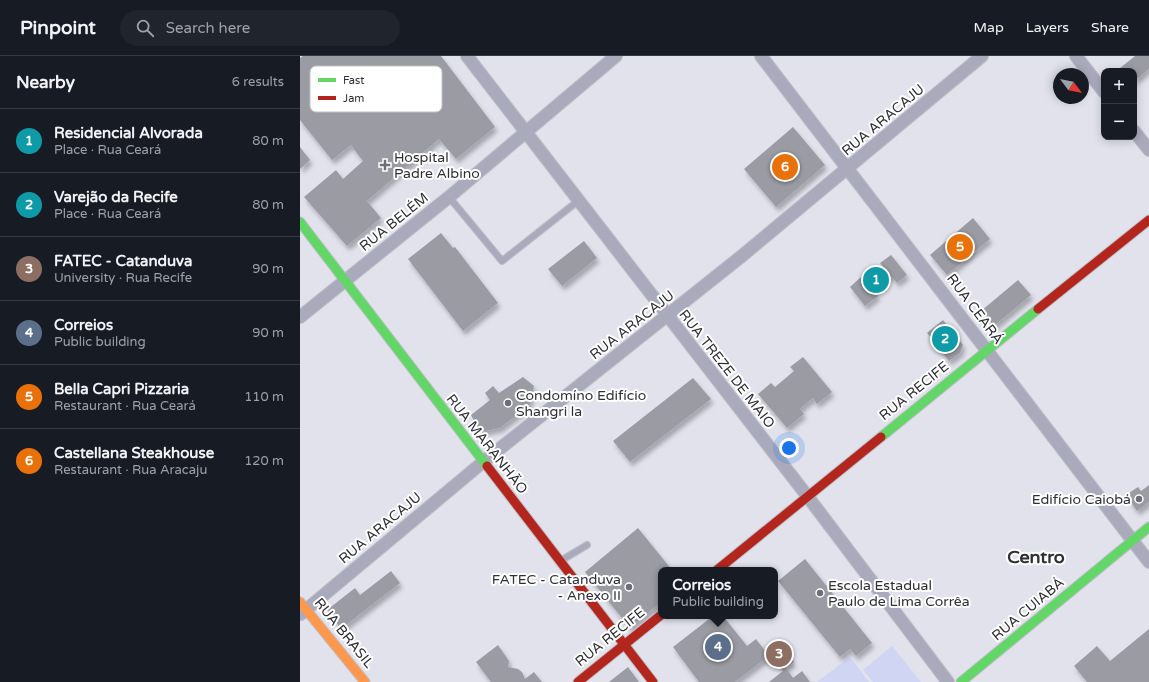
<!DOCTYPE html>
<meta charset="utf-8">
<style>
:root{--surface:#171b24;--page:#20242c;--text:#f1f3f6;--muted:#9ea1a6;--line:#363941;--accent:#6d6e76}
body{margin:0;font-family:"Varela Round",sans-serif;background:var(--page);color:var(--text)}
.controls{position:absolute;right:12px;top:12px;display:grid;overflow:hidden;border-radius:8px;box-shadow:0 2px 10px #0003}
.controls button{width:36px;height:36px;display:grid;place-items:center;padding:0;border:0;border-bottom:1px solid var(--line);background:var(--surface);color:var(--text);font:20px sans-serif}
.compass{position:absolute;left:753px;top:12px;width:36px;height:36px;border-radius:50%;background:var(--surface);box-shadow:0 2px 10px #0003;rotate:122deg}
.you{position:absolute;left:489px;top:392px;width:14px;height:14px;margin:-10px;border:3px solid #fff;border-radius:50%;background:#1a73e8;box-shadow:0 0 0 6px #1a73e833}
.badge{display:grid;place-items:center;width:26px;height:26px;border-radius:50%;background:var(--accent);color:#fff;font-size:13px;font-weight:700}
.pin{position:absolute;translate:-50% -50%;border:2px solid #fff;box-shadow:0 1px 4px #0006}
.popup{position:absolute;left:358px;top:511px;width:120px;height:52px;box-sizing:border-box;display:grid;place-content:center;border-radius:8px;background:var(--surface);filter:drop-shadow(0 1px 3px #0005);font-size:13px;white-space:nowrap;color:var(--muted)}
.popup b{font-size:15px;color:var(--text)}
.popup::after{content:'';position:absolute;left:50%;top:100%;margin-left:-8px;border:8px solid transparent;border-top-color:var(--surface)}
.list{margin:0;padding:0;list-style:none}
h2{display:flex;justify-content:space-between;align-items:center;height:52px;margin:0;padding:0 16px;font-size:17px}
h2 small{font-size:13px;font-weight:400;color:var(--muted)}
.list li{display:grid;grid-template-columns:26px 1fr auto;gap:12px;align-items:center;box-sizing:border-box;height:64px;padding:0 16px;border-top:1px solid var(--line)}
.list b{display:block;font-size:15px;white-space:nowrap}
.list p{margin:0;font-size:13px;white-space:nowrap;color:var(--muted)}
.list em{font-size:13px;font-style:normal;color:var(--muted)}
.icon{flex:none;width:22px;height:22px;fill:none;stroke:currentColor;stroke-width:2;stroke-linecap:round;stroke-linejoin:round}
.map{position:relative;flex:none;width:849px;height:626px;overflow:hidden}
header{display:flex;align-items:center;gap:24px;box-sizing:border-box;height:56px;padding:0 20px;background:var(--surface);border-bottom:1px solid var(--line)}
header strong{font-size:19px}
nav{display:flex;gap:22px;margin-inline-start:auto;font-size:14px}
.search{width:280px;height:36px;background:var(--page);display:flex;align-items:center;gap:10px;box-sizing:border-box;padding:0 14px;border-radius:22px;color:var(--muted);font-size:15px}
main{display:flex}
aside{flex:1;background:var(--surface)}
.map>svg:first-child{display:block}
</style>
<header>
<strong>Pinpoint</strong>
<div class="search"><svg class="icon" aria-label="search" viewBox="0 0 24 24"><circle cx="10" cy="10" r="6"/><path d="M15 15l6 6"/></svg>Search here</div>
<nav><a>Map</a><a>Layers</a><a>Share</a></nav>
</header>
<main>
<aside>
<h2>Nearby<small>6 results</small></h2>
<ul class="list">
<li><span class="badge" style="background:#0f9aa8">1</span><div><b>Residencial Alvorada</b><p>Place · Rua Ceará</p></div><em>80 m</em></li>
<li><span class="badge" style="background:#0f9aa8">2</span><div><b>Varejão da Recife</b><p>Place · Rua Ceará</p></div><em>80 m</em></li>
<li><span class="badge" style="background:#8d6e63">3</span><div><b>FATEC - Catanduva</b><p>University · Rua Recife</p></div><em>90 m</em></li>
<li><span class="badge" style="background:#5c6f8a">4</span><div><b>Correios</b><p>Public building</p></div><em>90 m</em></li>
<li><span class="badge" style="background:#e8710a">5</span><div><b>Bella Capri Pizzaria</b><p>Restaurant · Rua Ceará</p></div><em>110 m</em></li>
<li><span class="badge" style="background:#e8710a">6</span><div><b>Castellana Steakhouse</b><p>Restaurant · Rua Aracaju</p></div><em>120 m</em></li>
</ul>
</aside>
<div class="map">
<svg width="849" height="626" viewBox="0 0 849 626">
<defs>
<filter id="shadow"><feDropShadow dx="2.5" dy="4.5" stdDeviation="2" flood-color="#0004"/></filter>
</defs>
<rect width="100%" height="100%" fill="#e1e2ec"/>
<path fill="#d1d5f4" d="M592,590L621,626H573L563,614Z
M550,601L569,626H517Z"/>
<path fill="#9b9ca3" filter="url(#shadow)" d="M3,0H141L195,71L156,103L139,83L67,145L81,162L47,190L4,141L36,114L43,123L63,105L51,89L32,104L0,64V2Z
M835,0H849V13L834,25V15H823L820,12Z
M493,71L525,109L476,151L444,113Z
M0,91L10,104L0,113Z
M673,162L690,183L647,219L630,199Z
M141,177L153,192L155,191L198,247L163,275L108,203Z
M284,185L297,202L262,230L248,213Z
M591,199L607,219L597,227L590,219L573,233L578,240L565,250L550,231L561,221L565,226L583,211L580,207Z
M718,224L731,239L694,270L681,255Z
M643,264L663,289L660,297L649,305L627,277Z
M503,301L532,336L517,348L513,342L500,353L504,358L487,372L458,338L471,327L475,331L494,315L490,311Z
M223,321L234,330L229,350L200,372L180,376L171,359L190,344L185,337L193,330L199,337Z
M393,322L411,343L330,406L313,385Z
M849,429V446L837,455L826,439L838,431L841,435Z
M338,472L372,514H361V546L330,572L285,516Z
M505,503L572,587L556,600L550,593L540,601L478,525Z
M91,515L100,527L41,573L27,554L55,532L60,539Z
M413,560H423L447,590L456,583L469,600L435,626H399L373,591Z
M849,573V626H787L774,610L797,590L810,605Z
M480,588L494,606L486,612L493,622L502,615L510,626H469L483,615L468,597Z
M198,589L209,605L208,611L218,613L222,616L225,623L234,616L242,626H191L176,606Z
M328,611L339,626H309Z"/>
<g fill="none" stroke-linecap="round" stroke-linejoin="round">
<defs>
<path id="lane" d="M149,141L202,205L278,145
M262,504L287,489"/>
<path id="street" d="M167,0L508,441L648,626
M461,0L849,506
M776,0L804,36
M834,75L849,94
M0,261L149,141L316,0
M1,558L183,406L443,199L682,0"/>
<path id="fast" d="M0,166L187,410
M581,381L738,253
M661,626L849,471"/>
<path id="slow" d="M0,546L65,626"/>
<path id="jam" d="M738,253L849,164
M187,410L353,626
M417,514L581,381
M278,626L361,559"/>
</defs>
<use href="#lane" stroke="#bebfc7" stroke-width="8"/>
<use href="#street" stroke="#bebfc7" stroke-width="14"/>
<use href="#fast" stroke="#bebfc7" stroke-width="11"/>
<use href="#slow" stroke="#bebfc7" stroke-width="11"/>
<use href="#jam" stroke="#bebfc7" stroke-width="11"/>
<use href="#lane" stroke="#a9abbc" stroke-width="6"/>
<use href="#street" stroke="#a9abbc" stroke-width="12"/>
<use href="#fast" stroke="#63d668" stroke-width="9"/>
<use href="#slow" stroke="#ff974d" stroke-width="9"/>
<use href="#jam" stroke="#b3261e" stroke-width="9"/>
</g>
<g fill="#6d6e76" stroke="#fff" stroke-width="1.5">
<path d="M83 103h4v4h4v4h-4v4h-4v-4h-4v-4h4z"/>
<circle cx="208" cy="347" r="4"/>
<circle cx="839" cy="443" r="4"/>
<circle cx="329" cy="531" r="4"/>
<circle cx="520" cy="537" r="4"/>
</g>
<g text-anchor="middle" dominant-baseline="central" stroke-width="4" stroke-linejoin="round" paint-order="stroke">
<g font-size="14" fill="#2f2f36" stroke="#fff">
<text transform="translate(583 64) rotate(-40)">RUA ARACAJU</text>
<text transform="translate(94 166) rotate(-39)">RUA BELÉM</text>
<text transform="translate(675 253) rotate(53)">RUA CEARÁ</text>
<text transform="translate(332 269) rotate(-38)">RUA ARACAJU</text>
<text transform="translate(427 313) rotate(52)">RUA TREZE DE MAIO</text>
<text transform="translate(614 335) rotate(-39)">RUA RECIFE</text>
<text transform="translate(187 388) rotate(52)">RUA MARANHÃO</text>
<text transform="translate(80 472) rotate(-40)">RUA ARACAJU</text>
<text transform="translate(728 553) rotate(-40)">RUA CUIABÁ</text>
<text transform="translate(44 577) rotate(51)">RUA BRASIL</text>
<text transform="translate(310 581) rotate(-39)">RUA RECIFE</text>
</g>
<g font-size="14" fill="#2f2f36" stroke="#fff" text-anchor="start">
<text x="94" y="101">Hospital<tspan x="94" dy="16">Padre Albino</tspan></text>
<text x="216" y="339">Condomíno Edifício<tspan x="216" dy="16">Shangri la</tspan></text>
<text x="831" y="443" text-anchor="end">Edifício Caiobá</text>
<text x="321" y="523" text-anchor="end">FATEC - Catanduva<tspan x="321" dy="16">- Anexo II</tspan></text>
<text x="528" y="529">Escola Estadual<tspan x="528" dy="16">Paulo de Lima Corrêa</tspan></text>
</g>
<g font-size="18" font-weight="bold" fill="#2f2f36" stroke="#fff">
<text x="736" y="501">Centro</text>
</g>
</g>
<rect x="10" y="10" width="132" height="46" rx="6" fill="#fff" stroke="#c1c1c3" stroke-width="1"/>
<rect x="18" y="22" width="18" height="4" fill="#63d668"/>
<rect x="18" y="40" width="18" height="4" fill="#b3261e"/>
<g font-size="11" fill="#2f2f36">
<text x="43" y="28">Fast</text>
<text x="43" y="46">Jam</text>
</g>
</svg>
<div class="controls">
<button>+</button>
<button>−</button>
</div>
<svg class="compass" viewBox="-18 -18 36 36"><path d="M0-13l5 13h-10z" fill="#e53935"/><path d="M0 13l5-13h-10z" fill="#9ea1a6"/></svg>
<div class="you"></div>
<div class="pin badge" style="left:576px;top:224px;background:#0f9aa8">1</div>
<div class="pin badge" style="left:645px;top:283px;background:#0f9aa8">2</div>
<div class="pin badge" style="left:479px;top:598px;background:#8d6e63">3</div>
<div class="pin badge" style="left:418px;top:591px;background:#5c6f8a">4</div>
<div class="popup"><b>Correios</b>Public building</div>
<div class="pin badge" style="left:660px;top:191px;background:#e8710a">5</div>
<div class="pin badge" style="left:485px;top:111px;background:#e8710a">6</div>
</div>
</main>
